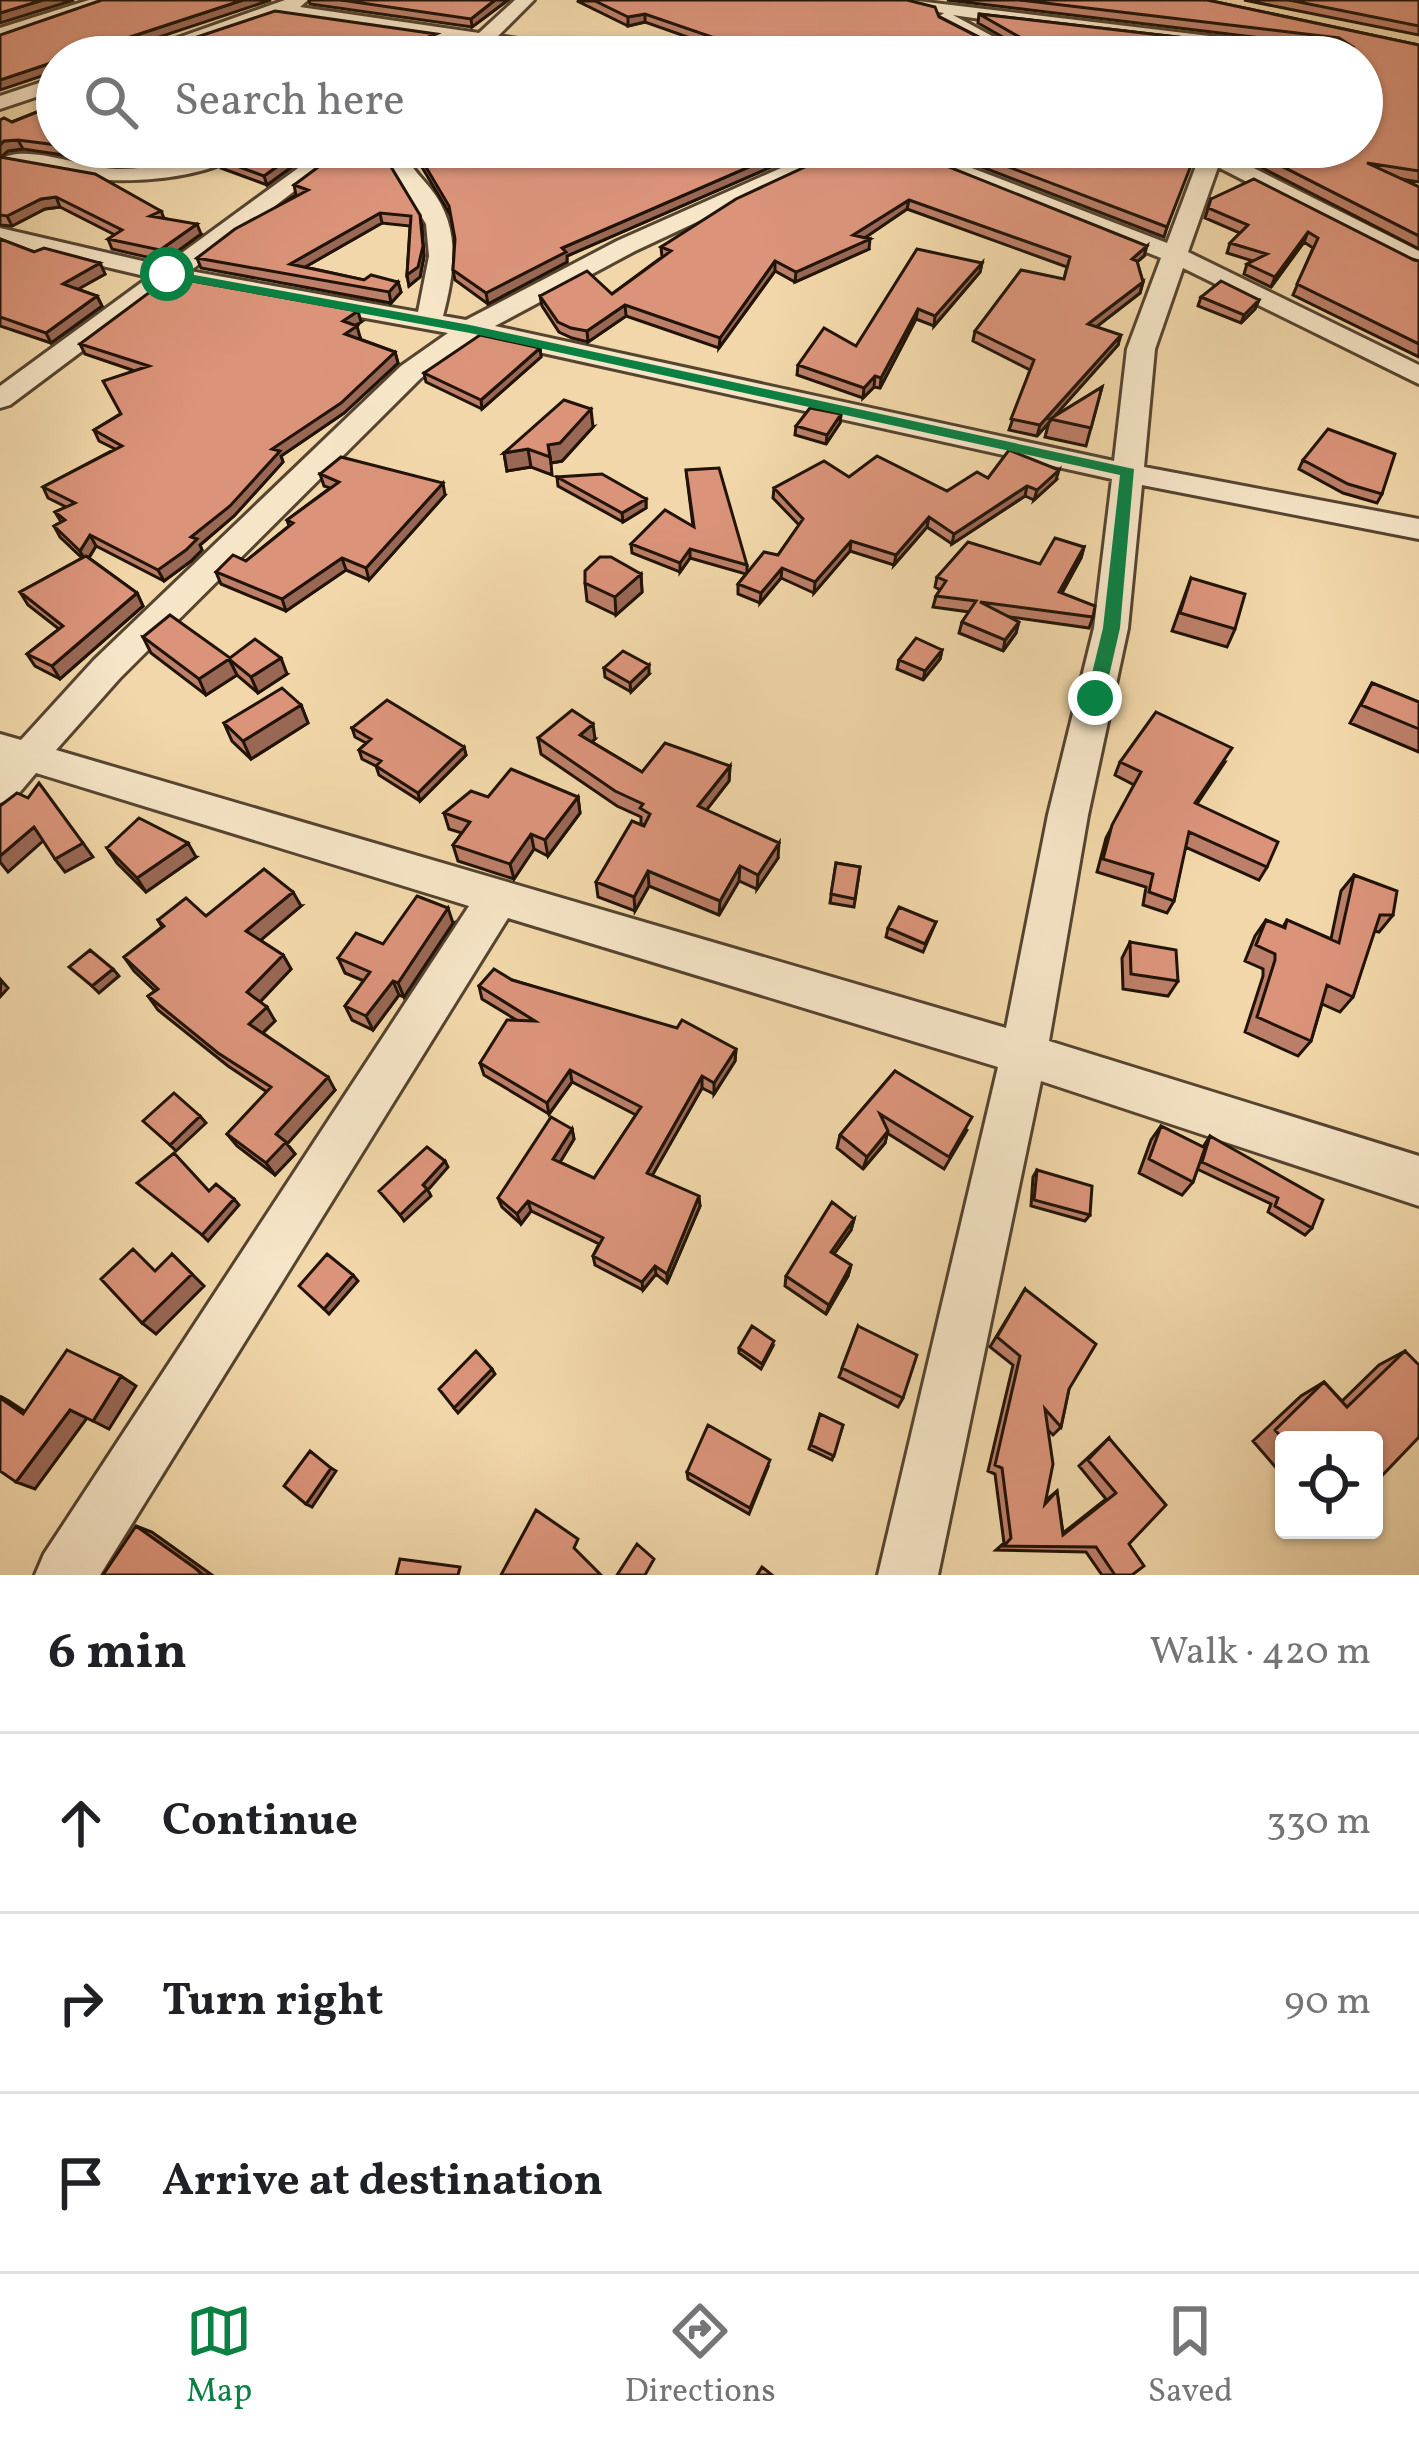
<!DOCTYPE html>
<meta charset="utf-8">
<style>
:root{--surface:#fff;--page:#f2f2f2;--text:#202124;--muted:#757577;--line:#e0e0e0;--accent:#0b8043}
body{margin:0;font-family:Vollkorn,serif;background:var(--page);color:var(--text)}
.controls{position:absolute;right:36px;bottom:36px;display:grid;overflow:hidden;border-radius:12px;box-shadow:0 3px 9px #0004}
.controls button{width:108px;height:108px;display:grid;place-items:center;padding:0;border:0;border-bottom:3px solid var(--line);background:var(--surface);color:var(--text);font:60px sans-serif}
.stop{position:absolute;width:36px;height:36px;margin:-27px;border:9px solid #0b8043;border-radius:50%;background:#fff}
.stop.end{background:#0b8043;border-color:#fff;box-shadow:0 3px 12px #0008}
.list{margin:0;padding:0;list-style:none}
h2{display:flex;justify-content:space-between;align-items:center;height:156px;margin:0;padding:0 48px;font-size:51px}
h2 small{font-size:39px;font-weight:400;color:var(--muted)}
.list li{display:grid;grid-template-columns:78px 1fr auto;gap:36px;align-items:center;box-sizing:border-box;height:180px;padding:0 48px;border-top:3px solid var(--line)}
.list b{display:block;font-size:45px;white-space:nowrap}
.list em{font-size:39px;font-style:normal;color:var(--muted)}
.icon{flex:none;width:66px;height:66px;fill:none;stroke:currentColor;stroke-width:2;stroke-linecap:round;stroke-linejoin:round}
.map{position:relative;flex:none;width:1419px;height:1575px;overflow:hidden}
.search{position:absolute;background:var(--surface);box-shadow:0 3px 9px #0004;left:36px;right:36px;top:36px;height:132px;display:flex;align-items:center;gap:30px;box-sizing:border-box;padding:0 42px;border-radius:66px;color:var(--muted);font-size:45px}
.sheet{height:696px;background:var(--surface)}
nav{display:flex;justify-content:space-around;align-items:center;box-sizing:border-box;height:168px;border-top:3px solid var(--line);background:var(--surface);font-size:33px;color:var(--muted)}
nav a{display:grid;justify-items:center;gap:6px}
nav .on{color:var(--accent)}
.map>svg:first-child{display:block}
</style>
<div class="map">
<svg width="1419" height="1575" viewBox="0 0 1419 1575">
<rect width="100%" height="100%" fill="#f1d7a9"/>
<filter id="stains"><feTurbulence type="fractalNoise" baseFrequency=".00167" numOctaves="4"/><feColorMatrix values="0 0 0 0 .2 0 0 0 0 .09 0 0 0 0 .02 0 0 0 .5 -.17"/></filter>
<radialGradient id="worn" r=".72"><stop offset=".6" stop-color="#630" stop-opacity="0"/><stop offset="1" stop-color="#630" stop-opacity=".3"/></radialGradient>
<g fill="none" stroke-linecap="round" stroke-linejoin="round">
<defs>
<path id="minor" d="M89,0H116L0,40V28Z
M285,0H308L300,7L479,33L515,0H534L498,36L601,51L611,57H562L488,46L473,56L463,50L469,43L277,15L153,57H124Z
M909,0L1335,51L1345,57C1284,57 1227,47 1167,40C1095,32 1025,26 953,15L1031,57H1006L940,22L937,18L944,13L910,7Z
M57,77V90L0,109V96Z
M219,147H251C206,186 87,188 34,167C22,163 11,169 0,160C22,142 85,168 117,169C152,170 187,158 219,147Z
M327,147H352L190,271L418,312L429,256L426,224L385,155V147H407C408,167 418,173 430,188C461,226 455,271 443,316L466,320L617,241L828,147H857L635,251L495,326L1114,461L1127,349L1161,258L886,147H917L1167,243L1199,158L1184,147H1212L1419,251V268L1410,266L1218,167L1188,252L1419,365V384L1183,268L1155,349L1144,467L1419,519V539L1142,485L1128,628L1088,815L1049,1041L1419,1156V1206L1041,1081L938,1575H878L998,1067L508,918L100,1575H35L44,1554L469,906L36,773L14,799L0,803V734L21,740L94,660L401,366L448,333L173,283L10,405L0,408V386L149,277L0,242V228L164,266ZM475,338L1112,479L1094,628L1048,815L1006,1028L56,750L120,678L421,378Z"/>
</defs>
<use href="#minor" stroke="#554430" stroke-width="6"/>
<use href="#minor" fill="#f6e5c7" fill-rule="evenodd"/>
</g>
<path fill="#bc7f69" stroke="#211308" stroke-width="3" d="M309,0H508L472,27L310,4Z
M907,0L1008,52H1029L978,23L979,14L1280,49L1344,52L1336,47L947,0H1207L1419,45V182L1401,179L1419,187V249L1222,147H1362V57H715L702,52V42L645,22L628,26L577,1Z
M1244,0H1419V35Z
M57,104V147H204L168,158L141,153L125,164L23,149L8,151L0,157L161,211L164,218L201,234L164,261L112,249L108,239L115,235L60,207L45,209L12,226L0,225V120L12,122Z
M319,147L267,185L221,168L218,159Z
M410,147H817L567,256V262L488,304L455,280L453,270L455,239L451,216Z
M848,147L1144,256L1137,262L1143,282L1140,293L1096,327L1118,345L1053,417L1102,387L1086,446L1045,437L1049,422L1037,436L1009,430L1030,370L973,341L975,331L1064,279L1067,267L907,209L864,238L869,249L795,282L775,271L719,348L626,316L588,342L572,338L559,332L542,306L540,296L612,294L662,257L661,247Z
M930,147H1192L1164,237Z
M381,150L422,225L424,256L420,277L409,286L407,275L410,226L382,223L305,267L364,280L398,282L401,292L391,303L201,268L197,258L296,195L294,185Z
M1211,199L1419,261V357L1293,295L1313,248L1304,242L1271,287L1244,274L1247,264L1253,261L1227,253L1230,243L1240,233L1205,218Z
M0,239L34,252L100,263L105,274L77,289L97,296L102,306L51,343L0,326Z
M982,263L980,272L934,326L916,319L880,388L874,387L863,398L797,375L798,365L856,346Z
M1201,297L1259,300L1255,309L1241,323L1198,306Z
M361,322L355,326L360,337L357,338L395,352L398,363L344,413L281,456L283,462L234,516L200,545L202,550L191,561L164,581L96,546L89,558L137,593L143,606L60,679L35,666L27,654L59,629L28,605L20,592L82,558L60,537L54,526L61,522L55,512L66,507L48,498L43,487L115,449L99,441L94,430L120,414L135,371L85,354L80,344Z
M540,348L541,357L482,409L426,382L424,373Z
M841,414L840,423L826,444L795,435L796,426Z
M593,427L562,461L551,463L552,475L531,467L507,471L504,453Z
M1303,460L1382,494L1377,503L1343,493L1299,469Z
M686,470L747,565V573L778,555L799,525L773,498L774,488L849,477L947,491L988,478L1056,480L1034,500L1025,496L952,544L927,527L894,565L850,551L814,593L781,578L760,603L738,594V584L746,574L690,558L680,572L632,553L631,544L693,526Z
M320,474L445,495L369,580L346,570L286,611L221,584L216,572L246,561L289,526L287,520L330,488L324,486Z
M557,477L646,499V508L623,522L558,486Z
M1084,547L1081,558L1062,593L1093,617L1089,628L1010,617L1016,633L1003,651L959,633L962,622L969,612L933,607L936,596L940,590L935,587L937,577L1040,564Z
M641,574L642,592L616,615L587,601L585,583Z
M1191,578L1235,629L1227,647L1172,631Z
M143,637L287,674L258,693L237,675L206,695L151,653Z
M942,650L940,659L923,680L897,669L899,660Z
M604,668L649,674L631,692L605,677Z
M1372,683L1419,702V752L1350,723Z
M301,705L308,723L251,759L232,741L224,723Z
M352,728L464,747L466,755L420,801L379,775L376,766L362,759L359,750L366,743L355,737Z
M538,738L595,739L592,742L642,772L730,766L729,781L706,810L778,858L757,889L739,881L719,915L649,886L635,911L598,897L596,882L644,825L641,823V817L617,806L541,754Z
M1120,762H1225L1197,804L1267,867L1259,880L1185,847L1174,901L1167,913L1143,905L1146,887L1097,872L1106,838L1134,785L1115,775Z
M488,797H578L580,813L548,856L534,849L514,879L458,861L453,845L462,833L449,829L444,813Z
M107,848L196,857L146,892L117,863Z
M836,863L860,867L854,907L830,903Z
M1354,875L1393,915L1379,932L1374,931L1353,997L1340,1012L1322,1004L1311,1041L1298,1056L1245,1032L1263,976V969L1245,961L1255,936L1266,920L1283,927L1287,920L1331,939L1341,891Z
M301,906L260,940L283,955L291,969L260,1002L275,1021L263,1033L335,1090L287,1144L295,1154L275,1175L237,1146L227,1134L267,1092L228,1066L158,1010L148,996L155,991L134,971L124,957L162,927L158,920Z
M936,922L923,952L886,937L888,928Z
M453,923L404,997L399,995L373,1030L352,1020L345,1006L364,981L345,973L338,958Z
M1130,942L1178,981L1168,996L1123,989L1122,958Z
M512,980L736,1049L735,1061L714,1094L702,1088L652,1175L700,1206L667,1283L656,1274L643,1290L595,1265L593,1256L599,1244L531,1211L521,1224L502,1207L498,1198L572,1129L574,1139L560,1162L594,1178L636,1115L572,1082L549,1114L484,1075L480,1063L518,1021L482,999L479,986Z
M895,1071L967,1130L944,1169L887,1133L885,1143L863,1169L837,1148L840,1135Z
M1161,1126L1203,1147L1210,1136L1312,1228L1305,1235L1268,1212L1271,1204L1197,1169L1193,1182L1182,1195L1139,1173L1151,1140Z
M1037,1170L1090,1215L1085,1221L1031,1206L1033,1177Z
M854,1219L851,1230L834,1254L851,1265L848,1276L826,1314L785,1286L786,1276Z
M1025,1289L1069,1389L1061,1427L1053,1435L1048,1430L1046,1500L1057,1491L1063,1533L1106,1499L1079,1466L1109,1438L1129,1544L1132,1575H1102L1086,1552L996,1550L1004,1543L995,1474L988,1471L1013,1365L990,1347Z
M858,1326L903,1398L898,1407L839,1377Z
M773,1346L761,1369L739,1353V1348Z
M1405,1351L1419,1437L1284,1440V1477L1253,1441L1301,1396L1324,1382L1342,1401L1379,1365Z
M820,1414L843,1425L832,1460L809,1449Z
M768,1467L749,1514L688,1479L687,1472Z"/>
<path fill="#996855" stroke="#211308" stroke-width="3" d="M43,0H74L0,23V13Z
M243,0H271L99,57H69Z
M495,0H508L472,27L471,19Z
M645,14V22L628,26V17Z
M446,40L447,49L436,57H421Z
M57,61V71L0,90V80Z
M18,140L23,149L8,151L0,158V145L4,141Z
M132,147H139L141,153L125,164L121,155Z
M170,147H204L168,158L165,148Z
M304,147H319L267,185L264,176Z
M795,147H817L567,256V262L488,304L486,293L562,248Z
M56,197L60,207L45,209L12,226L7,216L41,199Z
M909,200L907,209L853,246V235Z
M380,213L382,223L293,274L290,264Z
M420,215L424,256L420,277L409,286L407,275Z
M197,224L201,234L164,261L160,250Z
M1308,232L1304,242L1271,287L1275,277Z
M870,239L869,249L795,282L796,272Z
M1147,246L1144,256L1129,269L1132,259Z
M775,261V271L719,348L720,338Z
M100,263L105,274L68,295L63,284Z
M982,263L980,272L934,326L935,316Z
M398,282L401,292L391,303L389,292Z
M1143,282L1140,293L1086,335L1088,324Z
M97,296L102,306L51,343L46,333Z
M1259,300L1255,309L1241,323L1244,315Z
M625,305L626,316L588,342L587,331Z
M918,309L916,319L880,388L881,378Z
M358,311L361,322L346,331L343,321Z
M357,326L360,337L348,344L345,334Z
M1121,335L1118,345L1037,436L1040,425Z
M540,348L541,357L482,409L481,400Z
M395,352L398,363L344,413L281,456L283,462L234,516L200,545L202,550L191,561L164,581L158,570L272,449Z
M875,376L874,387L863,398L864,388Z
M591,409L593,427L562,461L551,463L548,445Z
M841,414L840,423L826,444L827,435Z
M528,449L531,467L507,471L504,453Z
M1059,470L1056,480L1034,500L1037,490Z
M443,483L445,495L369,580L366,568Z
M1027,486L1025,496L952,544L954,534Z
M646,499V508L623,522L622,513Z
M929,517L927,527L894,565L896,555Z
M90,535L96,546L86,562L80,551Z
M851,541L850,551L814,593L815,582Z
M1084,547L1081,558L1056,603L1059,592Z
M690,549V558L680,572V563Z
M342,558L346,570L286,611L282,599Z
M782,568L781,578L760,603L761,593Z
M641,574L642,592L616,615L615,597Z
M137,593L143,606L60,679L52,666Z
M1019,622L1016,633L1003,651L1005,640Z
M942,650L940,659L923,680L925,671Z
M281,658L287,674L258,693L251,677Z
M229,659L237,675L206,695L199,679Z
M649,665V674L631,692L630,683Z
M301,705L308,723L251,759L243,741Z
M593,724L595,739L582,750L580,735Z
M464,747L466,755L420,801L418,793Z
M730,766L729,781L698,821V806Z
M578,797L580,813L548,856L545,840Z
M34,827L44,840L8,872L0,862V856Z
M531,834L534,849L514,879L510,864Z
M83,843L93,857L65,872L55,859Z
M188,843L196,857L146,892L137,878Z
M779,843L778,858L757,889L758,875Z
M740,866L739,881L719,915L720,901Z
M648,871L649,886L635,911L634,897Z
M293,892L301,906L254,946L246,931Z
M448,908L453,923L404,997L398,983Z
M283,955L291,969L256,1006L247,992Z
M113,969L119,976L99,993L92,986Z
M1,980L8,988L0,997Z
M393,981L399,995L373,1030L366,1016Z
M267,1007L275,1021L258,1037L249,1024Z
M736,1049L735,1061L714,1094V1083Z
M570,1070L572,1082L549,1114L547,1103Z
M702,1076V1088L648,1183L647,1173Z
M328,1077L335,1090L287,1144L295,1154L275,1175L266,1163L276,1134Z
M200,1116L206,1123L176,1151L170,1145Z
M572,1129L574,1139L556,1169L553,1159Z
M888,1131L885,1143L863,1169L867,1157Z
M445,1161L448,1167L428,1190L431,1196L404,1221L400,1215L423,1185Z
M699,1196L700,1206L667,1283V1274Z
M234,1199L239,1205L208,1241L202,1235Z
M528,1201L531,1211L521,1224L517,1214Z
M854,1219L851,1230L828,1262L831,1252Z
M172,1254L204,1286L156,1334L142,1323Z
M851,1265L848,1276L826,1314L829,1305Z
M655,1266L656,1274L643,1290L642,1282Z
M353,1275L358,1281L329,1314L324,1309Z
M492,1369L495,1374L458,1413L454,1408Z
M121,1376L136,1386L109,1429L93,1421Z
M0,1396L9,1401L41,1422L23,1414Z
M70,1410L87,1418L35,1489L16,1482Z
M331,1468L336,1471L312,1507L306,1504Z
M136,1526L152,1532L212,1575H203Z"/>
<path fill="#db947a" stroke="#211308" stroke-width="3" d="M0,0H43L0,13Z
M102,0H243L69,57H57V61L0,80V35Z
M341,0H495L471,19Z
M593,0H907L935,7L939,17L1008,52H1033L1037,47L979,14L1280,49L1348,52L1353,47L1339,38L1020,0H1207L1419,45V171L1367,163L1419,187V236L1244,147H1362V57H736L702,43L715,38L645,14L628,17Z
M1289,0H1419V26Z
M275,11L436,34L426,38L446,40L421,57H176L177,56L173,45Z
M479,47L581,55L579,57H452Z
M57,104V145L18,140L4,141L0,145V120L4,118L12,122Z
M69,147H132L121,155Z
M240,147H304L264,176L218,159Z
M345,147H379L420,215L423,246L418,267L407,275L411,216L380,213L290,264L364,280L371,275L398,282L389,292L197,258L235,229L308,190L294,185Z
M414,147H795L562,248L566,252L486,293L453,270L455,239L449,206Z
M848,147H899L1147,246L1132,259L1137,261L1143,282L1088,324L1121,335L1040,425L1011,419L1034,360L975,331L1021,270L1064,279L1070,257L909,200L853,235L870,239L796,272L775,261L720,338L625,305L587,331L571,328L558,322L540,296L587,271L612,294L671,251L661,247L736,199Z
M956,147H1192L1197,150L1167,227Z
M0,157L95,174L161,211L150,216L197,224L160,250L108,239L122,230L56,197L41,199L7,216L0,215Z
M1254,179L1414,260L1419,261V344L1297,284L1318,238L1308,232L1275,277L1247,264L1267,254L1230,243L1248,225L1208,208L1211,199Z
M0,239L34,252L44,248L100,263L63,284L97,296L46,333L0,317Z
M917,249L982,263L935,316L918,309L881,378L875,376L864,388L798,365L824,328L856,346Z
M170,277L358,311L343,321L357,326L345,334L395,352L341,403L272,449L280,451L230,506L191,537L197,539L186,550L158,570L90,535L80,551L54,526L65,520L55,512L75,503L43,487L122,446L94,430L121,414L103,381L149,366L80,344Z
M1221,281L1259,300L1244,315L1201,297Z
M480,335L540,348L481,400L424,373Z
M1102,387L1091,428L1050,419Z
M564,400L591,409L560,443L548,445L550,457L528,449L504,453Z
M810,408L841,414L827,435L796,426Z
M1328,429L1395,454L1382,494L1348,484L1303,460Z
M1009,450L1059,470L1037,490L1027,486L954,534L929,517L896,555L851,541L815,582L782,568L761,593L738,584L764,552L778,555L803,519L774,488L824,461L849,477L877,456L947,491L977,472L988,478Z
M341,457L443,483L366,568L342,558L282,599L216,572L233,555L246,561L293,523L287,520L339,482L320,474Z
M719,468L747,565L690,549L680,563L631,544L665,510L694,527L686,470Z
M602,474L646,499L622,513L557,477Z
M1055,538L1084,547L1059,592L1095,606L1093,617L980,602L1019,622L1005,640L962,622L976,601L936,596L946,581L937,577L968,542L1040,564Z
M86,556L137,593L52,666L27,654L63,626L20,592Z
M600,557H611L641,574L615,597L585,583V571Z
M1191,578L1245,594L1235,629L1180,613Z
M170,615L230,658L255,639L281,658L251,677L229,659L199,679L143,637Z
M916,638L942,650L925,671L899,660Z
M623,651L649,665L630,683L604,668Z
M1372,683L1419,702V729L1361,705Z
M282,688L301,705L243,741L224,723Z
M387,700L464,747L418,793L376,766L381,761L359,750L371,739L352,728Z
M572,710L593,724L580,735L642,772L665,743L730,766L698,806L779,843L758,875L740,866L720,901L648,871L634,897L596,882L632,821L644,826L650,814L640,808L643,804L615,791L538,738Z
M1156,712L1232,748L1195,803L1278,842L1267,867L1189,832L1174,901L1149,892L1153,874L1103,859L1112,825L1141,772L1120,762Z
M511,769L578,797L545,840L531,834L510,864L453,845L470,822L444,813L471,791L488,797Z
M39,783L83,843L55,859L34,827L0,856V806L17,793L28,798Z
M139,818L188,843L137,878L107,848Z
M836,863L860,867L855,899L831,894Z
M264,869L293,892L246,931L283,955L247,992L267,1007L249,1024L328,1077L276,1134L286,1142L266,1163L227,1134L271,1087L218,1053L148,996L158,989L124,957L164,926L158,920L186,898L206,916Z
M1354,875L1397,891L1393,915H1380L1353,997L1327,985L1311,1041L1257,1017L1275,960V954L1256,945L1266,920L1285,928L1287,920L1339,943Z
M417,896L448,908L398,983L393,981L366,1016L345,1006L370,972L338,958L356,933L383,944Z
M899,907L936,922L925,944L888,928Z
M1130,942L1176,950L1178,981L1131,974Z
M90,950L113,969L92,986L69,967Z
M494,969L512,980L677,1028L682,1020L736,1049L714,1083L702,1076L647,1173L699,1196L667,1274L655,1266L642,1282L593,1256L603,1238L528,1201L517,1214L498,1198L551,1117L572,1129L553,1159L594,1178L641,1107L570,1070L547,1103L480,1063L507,1020L535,1021L479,986Z
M895,1071L972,1117L949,1157L880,1114L888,1131L867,1157L840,1135Z
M174,1093L200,1116L170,1145L143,1121Z
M1161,1126L1205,1148L1193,1182L1149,1159Z
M1210,1136L1323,1200L1312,1228L1275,1206L1278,1198L1202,1162Z
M427,1147L445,1161L423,1185L427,1189L400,1215L379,1191Z
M174,1153L209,1191L216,1184L234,1199L202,1235L137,1183Z
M1037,1170L1092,1186L1090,1215L1034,1200Z
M832,1202L854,1219L831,1252L851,1265L829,1305L786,1276Z
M133,1249L155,1271L172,1254L192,1274L142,1323L101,1279Z
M327,1254L353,1275L324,1309L299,1286Z
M1025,1289L1096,1344L1069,1389L1061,1427L1045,1409L1053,1464L1045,1504L1057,1491L1063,1535L1116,1493L1088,1460L1109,1438L1166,1505L1129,1544L1144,1566L1132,1575H1115L1096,1547L1004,1546L1011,1538L1002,1468L995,1465L1020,1356L997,1337Z
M752,1326L774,1341L762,1364L739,1348Z
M858,1326L917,1355L903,1398L842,1368Z
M67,1350L121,1376L93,1421L70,1410L16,1482L0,1471V1398L23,1414Z
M476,1351L492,1369L454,1408L439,1389Z
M1405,1351L1419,1365V1437L1374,1484V1440H1284L1275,1430L1324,1382L1347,1407Z
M820,1414L843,1425L834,1456L811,1445Z
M708,1425L770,1460L750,1508L687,1472Z
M310,1451L331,1468L306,1504L284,1486Z
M536,1510L578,1539L574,1548L601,1575H501Z
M136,1526L195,1568L203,1575H103Z
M637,1544L654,1559L645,1575H617Z
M400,1559L460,1567L458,1575H396Z
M762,1567L772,1575H757Z"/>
<path fill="#0b8043" d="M167,270L470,325L1134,469L1120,628L1104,698L1095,705L1086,698L1103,628L1120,475L470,333L162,277Z"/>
<rect width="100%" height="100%" filter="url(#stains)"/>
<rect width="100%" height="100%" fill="url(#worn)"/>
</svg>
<div class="controls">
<button><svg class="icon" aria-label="locate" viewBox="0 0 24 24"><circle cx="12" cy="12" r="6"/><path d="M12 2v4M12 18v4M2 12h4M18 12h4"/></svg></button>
</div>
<div class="stop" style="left:167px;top:274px"></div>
<div class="stop end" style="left:1095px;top:698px"></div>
<div class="search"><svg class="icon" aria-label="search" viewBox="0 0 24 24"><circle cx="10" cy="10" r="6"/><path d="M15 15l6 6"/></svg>Search here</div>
</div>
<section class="sheet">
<h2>6 min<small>Walk · 420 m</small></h2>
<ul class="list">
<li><svg class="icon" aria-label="ahead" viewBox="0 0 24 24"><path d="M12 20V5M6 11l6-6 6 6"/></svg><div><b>Continue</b></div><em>330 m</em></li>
<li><svg class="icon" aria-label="right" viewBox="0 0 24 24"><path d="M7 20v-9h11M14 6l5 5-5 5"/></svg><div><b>Turn right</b></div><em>90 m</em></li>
<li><svg class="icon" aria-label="arrive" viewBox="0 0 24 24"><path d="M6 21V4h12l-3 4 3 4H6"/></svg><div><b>Arrive at destination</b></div></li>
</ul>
</section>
<nav>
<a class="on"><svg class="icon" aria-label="map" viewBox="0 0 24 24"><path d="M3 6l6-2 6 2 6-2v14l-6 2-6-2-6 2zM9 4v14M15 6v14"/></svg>Map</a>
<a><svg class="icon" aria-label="directions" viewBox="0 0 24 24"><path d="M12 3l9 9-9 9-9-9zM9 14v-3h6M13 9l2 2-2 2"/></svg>Directions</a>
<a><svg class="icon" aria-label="saved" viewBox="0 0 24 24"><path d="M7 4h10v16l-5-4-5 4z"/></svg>Saved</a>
</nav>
